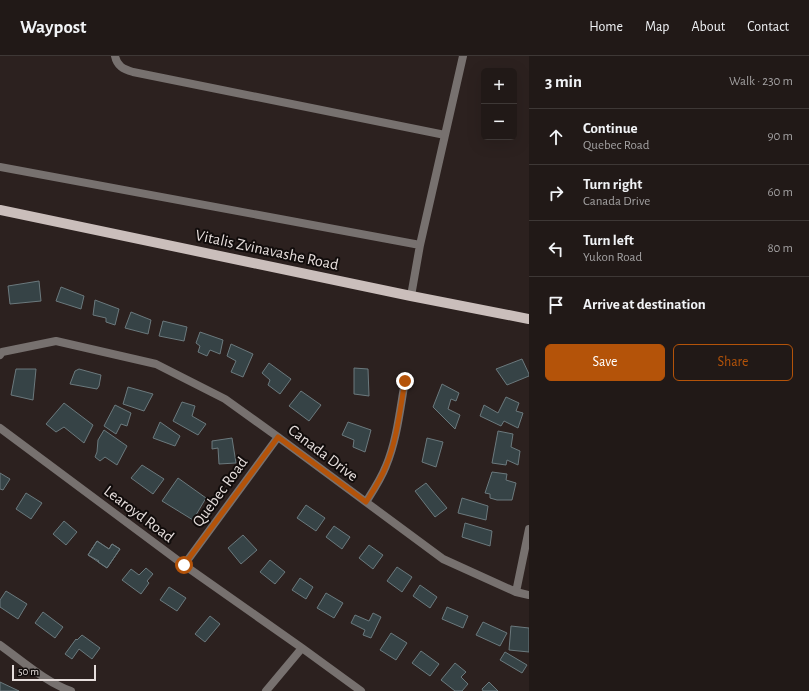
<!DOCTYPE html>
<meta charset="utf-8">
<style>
:root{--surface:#211917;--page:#292220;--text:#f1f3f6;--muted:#a2a0a1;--line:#3e3836;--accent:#b45309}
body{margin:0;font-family:"Alegreya Sans",sans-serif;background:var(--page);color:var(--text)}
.controls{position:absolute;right:12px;top:12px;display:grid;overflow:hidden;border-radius:6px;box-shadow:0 4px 16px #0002}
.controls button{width:36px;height:36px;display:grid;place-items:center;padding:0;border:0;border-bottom:1px solid var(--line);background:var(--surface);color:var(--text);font:20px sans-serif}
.scale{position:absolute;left:12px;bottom:10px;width:84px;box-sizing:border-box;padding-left:4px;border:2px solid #e6dedc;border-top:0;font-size:11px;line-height:14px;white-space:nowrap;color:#e6dedc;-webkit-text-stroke:3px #110c0b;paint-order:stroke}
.stop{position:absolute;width:12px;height:12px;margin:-9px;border:3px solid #b45309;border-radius:50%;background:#fff}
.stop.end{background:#b45309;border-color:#fff;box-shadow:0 1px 4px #0008}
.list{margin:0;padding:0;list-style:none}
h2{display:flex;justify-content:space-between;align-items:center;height:52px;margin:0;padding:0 16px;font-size:17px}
h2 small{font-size:13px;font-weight:400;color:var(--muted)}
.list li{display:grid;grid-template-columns:26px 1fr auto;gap:12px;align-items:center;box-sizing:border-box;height:56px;padding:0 16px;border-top:1px solid var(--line)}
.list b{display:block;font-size:15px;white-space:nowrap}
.list p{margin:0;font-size:13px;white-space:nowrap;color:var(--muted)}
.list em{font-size:13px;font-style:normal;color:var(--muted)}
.actions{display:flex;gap:8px;padding:12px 16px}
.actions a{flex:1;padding:9px 0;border:1px solid var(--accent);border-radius:6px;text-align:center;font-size:14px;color:var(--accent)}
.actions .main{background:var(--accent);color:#fff}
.icon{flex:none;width:22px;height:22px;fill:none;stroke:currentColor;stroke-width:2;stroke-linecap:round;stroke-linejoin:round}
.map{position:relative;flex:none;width:529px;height:635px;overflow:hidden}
header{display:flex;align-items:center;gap:24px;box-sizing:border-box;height:56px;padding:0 20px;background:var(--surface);border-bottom:1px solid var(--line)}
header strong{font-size:19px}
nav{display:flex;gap:22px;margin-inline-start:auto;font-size:14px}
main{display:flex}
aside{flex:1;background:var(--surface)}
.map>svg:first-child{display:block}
</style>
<header>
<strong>Waypost</strong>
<nav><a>Home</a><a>Map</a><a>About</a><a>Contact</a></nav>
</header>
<main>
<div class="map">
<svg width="529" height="635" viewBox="0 0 529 635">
<rect width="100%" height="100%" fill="#2c211f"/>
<path fill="#364346" stroke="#6b797d" d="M39,225L41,245L10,248L8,230Z
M61,231L84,240L81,253L56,245Z
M95,244L119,253L115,269L106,266V262L93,259Z
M131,256L151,264L148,278L125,272Z
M163,265L187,271L184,285L159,280Z
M200,276L223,284L220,298L210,294L207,300L198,296L200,290L196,287Z
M231,288L253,298L243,321L231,316L236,305L227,300Z
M522,303L529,318V320L507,329L496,313Z
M269,307L291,323L280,338L268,329L270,324L262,317Z
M354,312L368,313L369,340L354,338Z
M16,313H36L33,344L11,339Z
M79,313L101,319L99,330L97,333L70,328L75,315Z
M442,328L459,337L456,345L451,343L448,353L460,359L455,373L433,351Z
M128,331L153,338L144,355L123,348Z
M301,335L321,349L309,365L289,350Z
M506,341L519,347L516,355L523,357L518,372L504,365L501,370L480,360L484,349L498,357Z
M182,346L195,350L192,360L206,368L198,379L173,365Z
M64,347L93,369L84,387L64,371L56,376L46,368Z
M115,349L131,357L127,370L121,368L116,378L104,370Z
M160,366L180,380L175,390L153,382Z
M348,366L371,374L365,396L353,391L354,384L342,379Z
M104,374L127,390L117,409L105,401L100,405L95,401L97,396L98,384Z
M498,375L513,378L511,391L520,395L518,409L507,404L506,409L492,407Z
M232,382L236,407L219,408L218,392L212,393V385Z
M427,382L443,386L436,411L422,406Z
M142,409L164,423L153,438L131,422Z
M492,416L507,418L506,424L516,427L512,444H497L490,442V438L485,437Z
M0,417L10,423L3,434L0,433Z
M178,422L206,442L193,464L162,445Z
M426,427L447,452L435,461L415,435Z
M26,437L42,447L31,463L16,453Z
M462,442L488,450L486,464L458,457Z
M306,449L325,462L316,475L297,462Z
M64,465L77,476L66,489L53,478Z
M465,467L492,475L490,490L462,481Z
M334,470L350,481L342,493L326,481Z
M243,479L257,494L241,508L228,492Z
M97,485L109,493L112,488L120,493L107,512L98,506L99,505L88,499Z
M97,485L109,493L112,488L120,493L107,512L88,499Z
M369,489L383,499L373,513L359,502Z
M270,504L285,516L275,528L260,516Z
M397,511L412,521L402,536L387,525Z
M146,512L153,518L147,525L149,527L141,538L122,524L131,513L139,519Z
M300,522L313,531L306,543L292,534Z
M420,529L437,541L430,552L413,540Z
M169,531L186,542L177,555L160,544Z
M6,535L27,548L18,563L0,551V544Z
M326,537L343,547L334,562L317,552Z
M447,551L468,560L463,572L442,563Z
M43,556L63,571L55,582L35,567Z
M373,557L381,561L371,582L363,579L365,574L351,567L355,559L369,565Z
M210,560L220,568L205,586L195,578Z
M483,566L507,577L500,590L476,579Z
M511,570L529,572V596L509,594Z
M391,577L407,587L396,604L380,594Z
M82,579L100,592L92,603L79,593L72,603L65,598L76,583L77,584Z
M421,595L439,608L430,620L412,607Z
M505,596L527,609L522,617L500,604Z
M455,607L466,616L461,621L468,628L462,635H455L441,624Z
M0,626L19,635H0Z
M489,626L498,635H483L482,633Z"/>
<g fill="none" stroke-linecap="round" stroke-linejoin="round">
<path stroke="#77716f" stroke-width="8" d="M115,0C117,10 123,13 133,16L445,79
M0,111L420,189
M411,240L420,189L463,0
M0,299L2,296L56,285L156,308L225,343L278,381L443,503L516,536L529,539
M0,372L184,509L302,592L361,635
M366,446C373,435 381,423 386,410C397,384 400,353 405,325
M184,509L278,381
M516,536L529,473
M0,589C21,604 47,627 71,635
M266,635L302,592"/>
<path stroke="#cabebb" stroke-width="10" d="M0,154L411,240L529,263"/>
</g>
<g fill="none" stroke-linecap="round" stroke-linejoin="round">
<path stroke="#b45309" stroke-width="5" d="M184,509L278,381L366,446C373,435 381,423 386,410C397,384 400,353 405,325"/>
</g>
<g text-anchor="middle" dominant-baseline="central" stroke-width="4" stroke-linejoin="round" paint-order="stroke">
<g font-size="16" fill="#e6dedc" stroke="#110c0b">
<text transform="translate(267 194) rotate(12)">Vitalis Zvinavashe Road</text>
<text transform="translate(323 397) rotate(37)">Canada Drive</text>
<text transform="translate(220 436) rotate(-54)">Quebec Road</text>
<text transform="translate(139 458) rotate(37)">Learoyd Road</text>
</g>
</g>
</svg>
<div class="controls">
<button>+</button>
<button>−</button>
</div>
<div class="scale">50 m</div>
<div class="stop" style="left:184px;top:509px"></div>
<div class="stop end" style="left:405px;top:325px"></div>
</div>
<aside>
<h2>3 min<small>Walk · 230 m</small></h2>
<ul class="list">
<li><svg class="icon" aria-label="ahead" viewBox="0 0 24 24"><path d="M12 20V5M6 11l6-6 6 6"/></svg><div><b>Continue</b><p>Quebec Road</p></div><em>90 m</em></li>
<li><svg class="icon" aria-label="right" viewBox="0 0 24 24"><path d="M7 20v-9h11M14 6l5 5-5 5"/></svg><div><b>Turn right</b><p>Canada Drive</p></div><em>60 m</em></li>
<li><svg class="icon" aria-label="left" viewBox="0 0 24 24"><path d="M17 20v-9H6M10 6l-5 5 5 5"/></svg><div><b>Turn left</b><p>Yukon Road</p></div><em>80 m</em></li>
<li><svg class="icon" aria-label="arrive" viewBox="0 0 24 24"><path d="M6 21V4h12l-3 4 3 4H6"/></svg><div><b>Arrive at destination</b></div></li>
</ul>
<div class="actions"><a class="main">Save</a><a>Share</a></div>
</aside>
</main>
